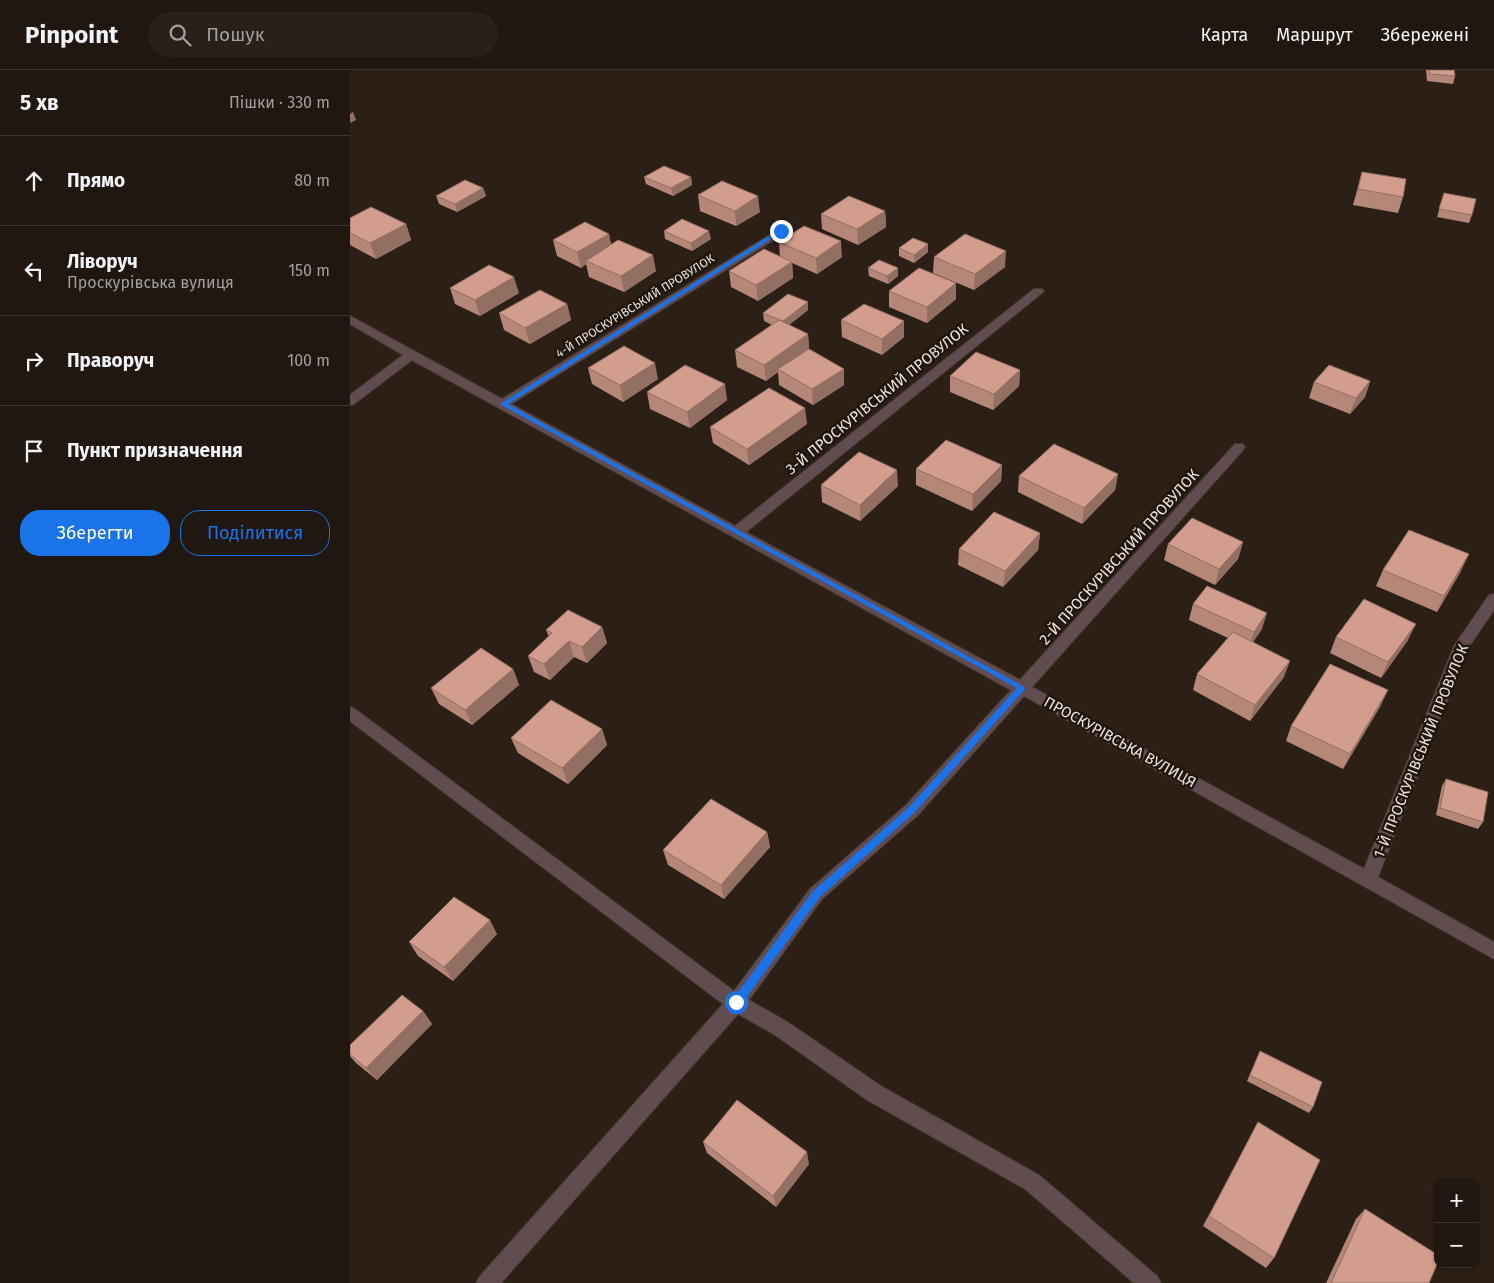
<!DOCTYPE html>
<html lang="uk">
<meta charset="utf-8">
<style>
:root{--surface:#201710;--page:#282019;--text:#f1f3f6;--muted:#a29f9f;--line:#3d3630;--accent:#1a73e8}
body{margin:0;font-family:"Fira Sans",sans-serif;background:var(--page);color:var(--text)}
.controls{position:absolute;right:15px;bottom:15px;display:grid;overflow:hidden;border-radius:10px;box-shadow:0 1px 4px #0004}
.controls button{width:45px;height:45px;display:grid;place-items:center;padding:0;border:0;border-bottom:1px solid var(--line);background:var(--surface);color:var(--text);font:25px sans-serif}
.stop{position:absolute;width:15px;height:15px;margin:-11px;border:4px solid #1a73e8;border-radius:50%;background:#fff}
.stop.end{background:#1a73e8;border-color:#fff;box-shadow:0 1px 5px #0008}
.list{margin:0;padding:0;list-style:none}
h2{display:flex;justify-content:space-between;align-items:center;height:65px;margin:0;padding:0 20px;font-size:21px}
h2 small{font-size:16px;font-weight:400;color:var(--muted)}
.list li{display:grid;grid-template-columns:32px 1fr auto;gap:15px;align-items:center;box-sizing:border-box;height:90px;padding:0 20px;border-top:1px solid var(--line)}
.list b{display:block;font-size:19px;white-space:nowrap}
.list p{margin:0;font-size:16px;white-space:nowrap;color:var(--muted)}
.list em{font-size:16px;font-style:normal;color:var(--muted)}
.actions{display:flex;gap:10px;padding:15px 20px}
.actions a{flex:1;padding:11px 0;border:1px solid var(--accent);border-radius:20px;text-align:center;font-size:18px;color:var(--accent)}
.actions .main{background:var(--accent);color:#fff}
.icon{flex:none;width:28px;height:28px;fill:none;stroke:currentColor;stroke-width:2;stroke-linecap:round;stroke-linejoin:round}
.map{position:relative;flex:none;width:1144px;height:1213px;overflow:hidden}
header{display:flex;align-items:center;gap:30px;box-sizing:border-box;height:70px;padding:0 25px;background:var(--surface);border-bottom:1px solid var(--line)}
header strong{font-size:24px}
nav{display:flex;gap:28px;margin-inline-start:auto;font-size:18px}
.search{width:350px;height:45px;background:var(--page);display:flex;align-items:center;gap:12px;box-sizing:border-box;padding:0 18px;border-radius:28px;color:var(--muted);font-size:19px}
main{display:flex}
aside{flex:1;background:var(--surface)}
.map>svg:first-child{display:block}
</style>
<header>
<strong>Pinpoint</strong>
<div class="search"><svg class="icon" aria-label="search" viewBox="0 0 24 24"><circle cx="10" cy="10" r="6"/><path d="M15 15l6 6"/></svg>Пошук</div>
<nav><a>Карта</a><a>Маршрут</a><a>Збережені</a></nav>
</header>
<main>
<aside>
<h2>5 хв<small>Пішки · 330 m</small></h2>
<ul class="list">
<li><svg class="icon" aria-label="ahead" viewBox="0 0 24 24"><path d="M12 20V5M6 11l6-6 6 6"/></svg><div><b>Прямо</b></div><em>80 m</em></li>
<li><svg class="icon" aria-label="left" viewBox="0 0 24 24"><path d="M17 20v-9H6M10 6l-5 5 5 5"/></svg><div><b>Ліворуч</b><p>Проскурівська вулиця</p></div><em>150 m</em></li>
<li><svg class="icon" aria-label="right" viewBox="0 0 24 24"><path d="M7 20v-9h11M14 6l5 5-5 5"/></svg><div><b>Праворуч</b></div><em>100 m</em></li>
<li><svg class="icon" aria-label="arrive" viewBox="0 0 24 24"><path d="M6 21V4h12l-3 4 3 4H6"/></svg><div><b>Пункт призначення</b></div></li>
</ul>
<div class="actions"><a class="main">Зберегти</a><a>Поділитися</a></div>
</aside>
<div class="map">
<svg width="1144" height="1213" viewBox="0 0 1144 1213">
<rect width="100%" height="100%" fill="#2b1f16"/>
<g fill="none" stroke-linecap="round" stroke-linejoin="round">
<defs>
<path id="minor" d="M431,158L435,159L436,161L435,163L161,334L385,456L684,219H692L694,221L692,223L396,462L670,610L885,374H893L895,377L893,380L682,617L1014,799L1104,576L1139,525L1144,524V540L1118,578L1028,807L1144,872V889L674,626L568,745L472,829L399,930L439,953L531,1016L689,1105L807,1206L811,1213H784L675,1119L517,1030L425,965L388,944L151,1213H126L130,1206L373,934L0,651V637L5,639L384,921L460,819L556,735L661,620L62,290L4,334L0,335V325L53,285L0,254V246L152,329Z"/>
</defs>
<use href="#minor" stroke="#463a32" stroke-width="2"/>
<use href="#minor" fill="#634c4f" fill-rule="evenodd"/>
</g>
<path fill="#b58778" d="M1076,0H1104L1105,6L1103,14L1077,11Z
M1012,102L1053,127L1048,143L1003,135Z
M294,107H341L342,115L323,126L296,114Z
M133,118L136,126L107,142L89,134L86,126Z
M1094,123L1122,145L1119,153L1087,147Z
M348,125L410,142L386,156L350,141Z
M535,141L536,157L508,175L472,159L471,144Z
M0,148L56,154L61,170L26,189L0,175Z
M314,161L361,169L342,181L315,169Z
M259,164L261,175L306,201L274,222L239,207L236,194L231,198L207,186L203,170Z
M429,172L492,187L467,204L442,193L443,208L408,231L381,217L379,201L430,187Z
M578,174V182L564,193L549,186V178Z
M584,187L655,197L624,220L583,203Z
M518,198L548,206L538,214L519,206Z
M100,218L169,223L130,246L105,234Z
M539,221L606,229L577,253L539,237Z
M217,234L221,250L180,274L154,260L149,243Z
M458,240L439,255L458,264L459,280L494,299V315L463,335L429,315L428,302L416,311L387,297L385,280L422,255L414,251L413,243Z
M491,250L554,267L532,285L492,267Z
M238,298L308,309L273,332L242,314Z
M670,300L669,316L643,340L600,322V306Z
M1020,311L1015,327L1000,344L959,328L964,312Z
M297,322L377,330L340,358L300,339Z
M457,354L399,395L363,373L360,357Z
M652,395L651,411L622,441L566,415V399Z
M768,404L765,420L732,454L668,422L669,406Z
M471,415L548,416L510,451L472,432Z
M690,463L688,480L653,517L608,495L609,479Z
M893,472L888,489L865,515L814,490L818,474Z
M1033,500L1111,501L1087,542L1026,516Z
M843,534L912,559L903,572L934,607L900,651L843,620L847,604L878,568L839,550Z
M252,557L257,573L237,593L224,587L200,610L184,602L178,586L199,567L196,560Z
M986,567L1058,570L1031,608L980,583Z
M163,599L169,615L122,655L89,634L81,618Z
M1031,635L993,699L936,671L941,656Z
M252,659L257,675L218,714L168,683L161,668Z
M1096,709L1133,752L1128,759L1086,745L1092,716Z
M417,762L420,777L374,829L318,795L313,780Z
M147,864L103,911L68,886L59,872Z
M73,941L82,954L27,1010L6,993L0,986V975Z
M910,981L963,1037L959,1043L897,1011Z
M908,1052L924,1188L916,1198L853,1156Z
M353,1072L459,1094L426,1137L357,1083Z
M1015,1139L1079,1213H976L1006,1149Z"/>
<path fill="#936e62" d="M3,42L6,50L0,53V44Z
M341,107L342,115L323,126L321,118Z
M133,118L136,126L107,142L105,134Z
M408,126L410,142L386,156L385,141Z
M535,141L536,157L508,175L507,159Z
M56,154L61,170L26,189L20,173Z
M359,161L361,169L342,181L341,173Z
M259,164L262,180L236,191V194L231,198L227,182Z
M491,171L492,187L467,204L466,188Z
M578,174V182L564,193V185Z
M656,181L655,197L624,220L625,204Z
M303,185L306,201L274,222L271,206Z
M442,192L443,208L408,231L406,215Z
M548,198V206L538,214L537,206Z
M164,207L169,223L130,246L125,230Z
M606,213V229L577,253V237Z
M458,232V240L434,259L433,251Z
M217,234L221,250L180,274L175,258Z
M554,251V267L532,285V269Z
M458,264L459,280L428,299V302L416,311L414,295Z
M305,293L308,309L273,332L270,315Z
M494,299V315L463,335L462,319Z
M670,300L669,316L643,340L644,324Z
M1020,311L1015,327L1000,344L1006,328Z
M375,314L377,330L340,358L337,342Z
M455,338L457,354L399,395L397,379Z
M652,395L651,411L622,441L623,424Z
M547,400L548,416L510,451V435Z
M768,404L765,420L732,454L734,438Z
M690,463L688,480L653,517L655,501Z
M893,472L888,489L865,515L869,499Z
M1119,484L1111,501L1087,542L1094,526Z
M917,543L912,559L899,578L904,562Z
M1066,554L1058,570L1031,608L1038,592Z
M252,557L257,573L237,593L232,577Z
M219,571L224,587L200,610L194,594Z
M940,591L934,607L900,651L905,635Z
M163,599L169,615L122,655L115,640Z
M1038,620L1031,635L993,699L1000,684Z
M252,659L257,675L218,714L212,698Z
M417,762L420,777L374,829L371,815Z
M140,850L147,864L103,911L94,897Z
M73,941L82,954L27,1010L16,998Z
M457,1082L459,1094L426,1137L423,1126Z"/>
<path fill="#d29d8c" stroke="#936e62" d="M1079,0H1104L1105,6L1080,4Z
M314,96L341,107L321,118L294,107Z
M1012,102L1056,109L1053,127L1008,119Z
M115,110L133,118L105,134L86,126Z
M372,111L408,126L385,141L348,125Z
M1094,123L1126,129L1122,145L1089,139Z
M499,126L535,141L507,159L471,144Z
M21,137L56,154L20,173L0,163V148Z
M332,149L359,161L341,173L314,161Z
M235,152L259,164L227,182L203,170Z
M454,156L491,171L466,188L429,172Z
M615,164L656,181L625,204L584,187Z
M563,168L578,174L564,185L549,178Z
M268,170L303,185L271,206L236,191Z
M414,179L442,192L406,215L379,201Z
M529,190L548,198L537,206L518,198Z
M139,195L164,207L125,230L100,218Z
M569,198L606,213L577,237L539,221Z
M190,220L217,234L175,258L149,243Z
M438,224L458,232L433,251L413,243Z
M514,234L554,251L532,269L491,250Z
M429,250L458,264L414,295L385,280Z
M274,276L305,293L270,315L238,298Z
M459,279L494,299L462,319L428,299Z
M626,282L670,300L644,324L600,306Z
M335,295L375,314L337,342L297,322Z
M979,295L1020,311L1006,328L964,312Z
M419,318L455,338L397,379L360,357Z
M596,370L652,395L623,424L566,399Z
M704,374L768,404L734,438L669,406Z
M509,382L547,400L510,435L471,415Z
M644,442L690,463L655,501L609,479Z
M842,448L893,472L869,499L818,474Z
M1059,460L1119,484L1094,526L1033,500Z
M857,516L917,543L904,562L843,534Z
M1014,529L1066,554L1038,592L986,567Z
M218,540L252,557L232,577L219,571L194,594L178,586L202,563L196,560Z
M883,562L940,591L905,635L847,604Z
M131,578L163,599L115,640L81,618Z
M980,594L1038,620L1000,684L941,656Z
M201,630L252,659L212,698L161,668Z
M1096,709L1138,722L1133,752L1090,738Z
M361,729L417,762L371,815L313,780Z
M104,827L140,850L94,897L59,872Z
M52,925L73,941L16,998L0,984V975Z
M910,981L972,1012L963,1037L900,1005Z
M387,1030L457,1082L423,1126L353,1072Z
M908,1052L970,1090L924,1188L859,1146Z
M1015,1139L1088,1185V1192L1079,1213H981Z"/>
<path fill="#1a73e8" d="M429,160L434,161L158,334L676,618L565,742L470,827L390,936L386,937L381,932L383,929L463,821L559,737L667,618L150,334Z"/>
<g text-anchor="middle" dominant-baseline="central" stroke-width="5" stroke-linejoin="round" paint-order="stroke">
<g font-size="12" fill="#ebe3dd" stroke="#21160d">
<text transform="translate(285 236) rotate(-32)">4-Й ПРОСКУРІВСЬКИЙ ПРОВУЛОК</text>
</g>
<g font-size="15" fill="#ebe3dd" stroke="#21160d">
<text transform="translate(527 329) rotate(-39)">3-Й ПРОСКУРІВСЬКИЙ ПРОВУЛОК</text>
<text transform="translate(769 487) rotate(-48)">2-Й ПРОСКУРІВСЬКИЙ ПРОВУЛОК</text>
<text transform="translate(770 672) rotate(29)">ПРОСКУРІВСЬКА ВУЛИЦЯ</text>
<text transform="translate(1071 681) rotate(-68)">1-Й ПРОСКУРІВСЬКИЙ ПРОВУЛОК</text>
</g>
</g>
</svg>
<div class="controls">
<button>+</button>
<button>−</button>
</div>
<div class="stop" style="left:386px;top:932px"></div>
<div class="stop end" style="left:431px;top:161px"></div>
</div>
</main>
